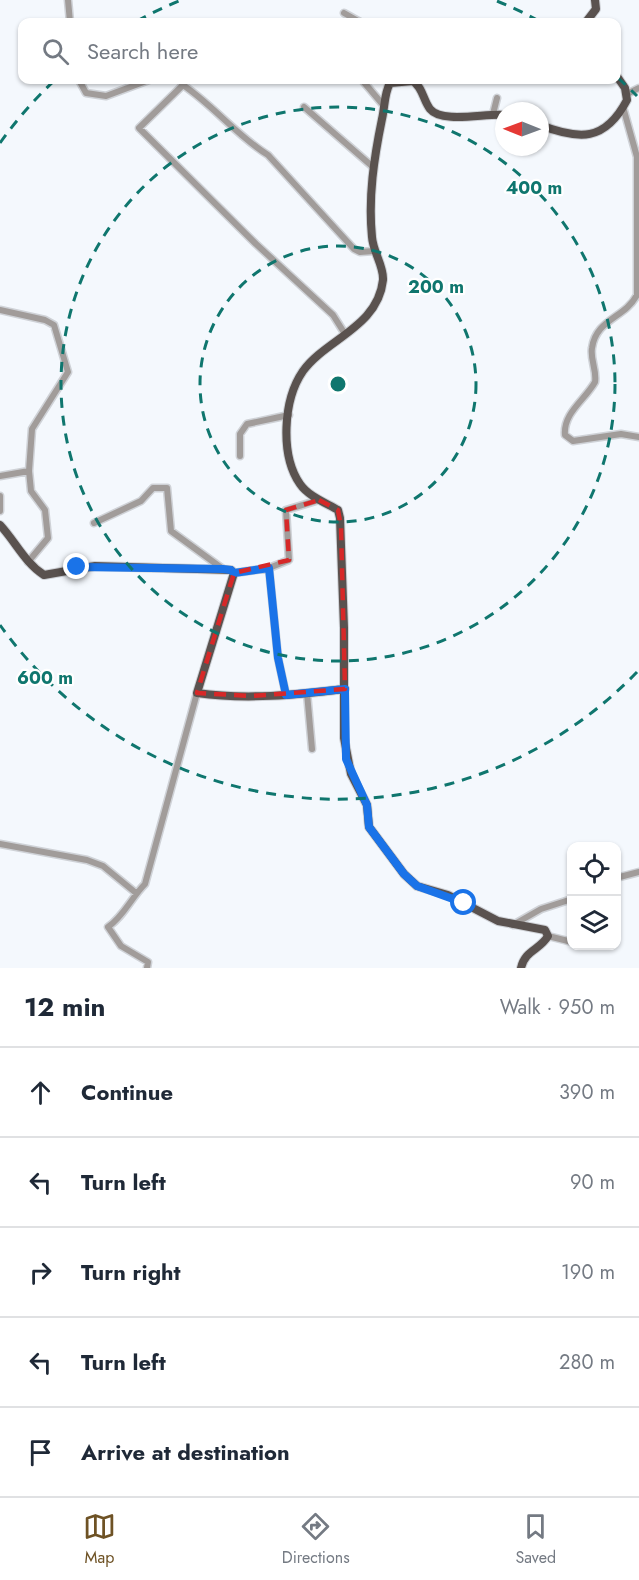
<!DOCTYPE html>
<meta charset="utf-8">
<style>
:root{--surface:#fff;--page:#f2f2f3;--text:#1f2937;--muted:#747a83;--line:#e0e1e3;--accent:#6e5225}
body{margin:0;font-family:Jost,sans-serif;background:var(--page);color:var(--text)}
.controls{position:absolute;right:18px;bottom:18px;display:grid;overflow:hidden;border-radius:12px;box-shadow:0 2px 4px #0004}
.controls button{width:54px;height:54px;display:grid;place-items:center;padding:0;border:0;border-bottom:2px solid var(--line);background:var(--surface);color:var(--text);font:30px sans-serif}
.compass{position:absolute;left:495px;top:102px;width:54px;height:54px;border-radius:50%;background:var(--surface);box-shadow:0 2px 4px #0004;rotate:271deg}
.stop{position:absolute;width:18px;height:18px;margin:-14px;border:4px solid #1a73e8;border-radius:50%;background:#fff}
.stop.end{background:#1a73e8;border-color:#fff;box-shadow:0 2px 6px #0008}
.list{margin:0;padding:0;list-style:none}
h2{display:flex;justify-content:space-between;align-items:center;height:78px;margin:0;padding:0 24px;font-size:26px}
h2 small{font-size:20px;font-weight:400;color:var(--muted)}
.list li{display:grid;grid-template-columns:39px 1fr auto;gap:18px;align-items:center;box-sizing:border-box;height:90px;padding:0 24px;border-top:2px solid var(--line)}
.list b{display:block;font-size:22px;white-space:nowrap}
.list em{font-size:20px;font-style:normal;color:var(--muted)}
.icon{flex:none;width:33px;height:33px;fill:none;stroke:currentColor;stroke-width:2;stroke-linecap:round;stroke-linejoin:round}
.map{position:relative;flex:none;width:639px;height:968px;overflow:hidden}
.search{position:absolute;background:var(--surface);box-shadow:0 2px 4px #0004;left:18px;right:18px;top:18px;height:66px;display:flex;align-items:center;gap:15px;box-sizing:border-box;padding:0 21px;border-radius:12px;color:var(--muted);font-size:22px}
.sheet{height:528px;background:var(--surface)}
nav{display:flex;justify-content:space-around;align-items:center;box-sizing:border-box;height:84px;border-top:2px solid var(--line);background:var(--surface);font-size:16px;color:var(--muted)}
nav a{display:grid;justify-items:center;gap:3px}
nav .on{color:var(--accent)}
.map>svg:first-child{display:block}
</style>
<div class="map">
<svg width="639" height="968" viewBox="0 0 639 968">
<rect width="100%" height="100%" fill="#f4f8fd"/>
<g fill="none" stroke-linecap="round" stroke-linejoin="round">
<defs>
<path id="minor" d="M68,0L70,22
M344,13L360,22
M79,80L86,93L106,96L149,80
M179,80L183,85L139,128L256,244L333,315L345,334
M362,80L384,106
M183,85C214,106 237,136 268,155L354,249L360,252L374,251
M627,94L639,88
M304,107L373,167
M623,107L637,157V295C625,318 596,319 592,348C590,360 597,370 595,382C585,400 563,413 565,435L573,441L621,434L639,437
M493,114L497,98
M0,310L45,320L54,325L68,372L32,429L29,471L31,491L45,510L48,538L28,562
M240,456V434L247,424L289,415
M0,476L29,471
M0,496V511
M94,523L141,501L153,488H167L171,531L223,569
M269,568L278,658L286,695
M234,573L269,568L289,560L286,510L319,500
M307,693L312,749
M0,844L87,860L103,866L136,893
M616,878L639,872
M513,925L541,909L572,899
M548,936L572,942
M147,968L148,962L121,946L108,927C124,916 131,898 145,884L197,693"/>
<path id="major" d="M586,22L596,9L595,0
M504,115C486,113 442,124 430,109C423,100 423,88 413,81L390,83C384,94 385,106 382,119C374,158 368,197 372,237C373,252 384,266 383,280C378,327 326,339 303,371C283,400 280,455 300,484C308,496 326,503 338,510L340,518L344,628V738L351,774L367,805L369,827L404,874L417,886L448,895L498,921L545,930L548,936C540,950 525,950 521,968
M540,125C579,140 605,142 627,100L625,88L616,75
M0,525C15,541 25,563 44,575L95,566L231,570L234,573L197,693C246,700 296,695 345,689"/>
</defs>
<use href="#minor" stroke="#cfd2d7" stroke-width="9"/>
<use href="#major" stroke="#cfd2d7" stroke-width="10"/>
<use href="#minor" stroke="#a19c9a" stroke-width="6"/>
<use href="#major" stroke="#5a524f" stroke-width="8"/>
</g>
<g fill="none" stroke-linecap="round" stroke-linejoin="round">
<path stroke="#1a73e8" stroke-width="8" d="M77,567L223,569L231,570L234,573L269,568L278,658L286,695L345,689L346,759L367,805L369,827L404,874L417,886L464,903"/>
</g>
<path fill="none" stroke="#d62828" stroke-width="4.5" stroke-dasharray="12 8" stroke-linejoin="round" d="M319,500L338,510L341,527L345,689L251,696L197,693L234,573L289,560L286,510Z"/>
<g fill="none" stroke="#0f766e" stroke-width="3" stroke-dasharray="10 8">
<circle cx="338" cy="384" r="138"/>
<circle cx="338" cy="384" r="277"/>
<path d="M637 672A415 415 0 0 1 0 625M0 143A415 415 0 0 1 55 80M137 21A415 415 0 0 1 179 1M497 1A415 415 0 0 1 539 21M618 78A415 415 0 0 1 637 96"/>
</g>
<circle cx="338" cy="384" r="9" fill="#0f766e" stroke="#fff" stroke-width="3"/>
<g font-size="18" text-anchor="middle" font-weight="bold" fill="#0f766e" stroke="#fff" stroke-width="4.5" stroke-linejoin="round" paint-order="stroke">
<text x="534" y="194">400 m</text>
<text x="436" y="293">200 m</text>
<text x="45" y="684">600 m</text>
</g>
</svg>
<div class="controls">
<button><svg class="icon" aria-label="locate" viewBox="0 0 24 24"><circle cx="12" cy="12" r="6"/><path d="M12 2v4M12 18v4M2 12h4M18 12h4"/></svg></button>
<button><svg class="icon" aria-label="layers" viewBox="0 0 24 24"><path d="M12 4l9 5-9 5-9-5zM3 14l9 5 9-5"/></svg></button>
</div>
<svg class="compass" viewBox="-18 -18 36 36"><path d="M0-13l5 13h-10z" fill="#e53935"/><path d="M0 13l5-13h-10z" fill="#747a83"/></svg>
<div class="stop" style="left:464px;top:903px"></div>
<div class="stop end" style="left:77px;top:567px"></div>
<div class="search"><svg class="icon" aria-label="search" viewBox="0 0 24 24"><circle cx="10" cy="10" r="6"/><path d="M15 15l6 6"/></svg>Search here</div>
</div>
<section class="sheet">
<h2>12 min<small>Walk · 950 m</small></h2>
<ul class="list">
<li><svg class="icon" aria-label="ahead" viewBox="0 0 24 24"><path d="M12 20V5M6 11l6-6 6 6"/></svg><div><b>Continue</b></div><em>390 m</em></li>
<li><svg class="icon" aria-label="left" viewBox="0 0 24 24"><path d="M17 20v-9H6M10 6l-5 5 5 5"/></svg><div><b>Turn left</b></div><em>90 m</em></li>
<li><svg class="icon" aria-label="right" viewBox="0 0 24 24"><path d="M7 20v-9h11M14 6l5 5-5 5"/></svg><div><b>Turn right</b></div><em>190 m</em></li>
<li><svg class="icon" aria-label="left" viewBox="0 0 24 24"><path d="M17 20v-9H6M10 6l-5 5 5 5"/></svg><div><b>Turn left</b></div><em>280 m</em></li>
<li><svg class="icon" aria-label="arrive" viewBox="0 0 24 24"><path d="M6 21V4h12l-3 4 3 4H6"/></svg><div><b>Arrive at destination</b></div></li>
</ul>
</section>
<nav>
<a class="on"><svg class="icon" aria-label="map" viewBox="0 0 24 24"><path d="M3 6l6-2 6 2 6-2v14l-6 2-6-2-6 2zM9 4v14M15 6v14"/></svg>Map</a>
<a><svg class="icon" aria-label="directions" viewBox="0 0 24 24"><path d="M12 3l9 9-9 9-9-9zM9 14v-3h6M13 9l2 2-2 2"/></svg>Directions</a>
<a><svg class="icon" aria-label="saved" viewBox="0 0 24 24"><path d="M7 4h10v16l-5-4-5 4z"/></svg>Saved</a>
</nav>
